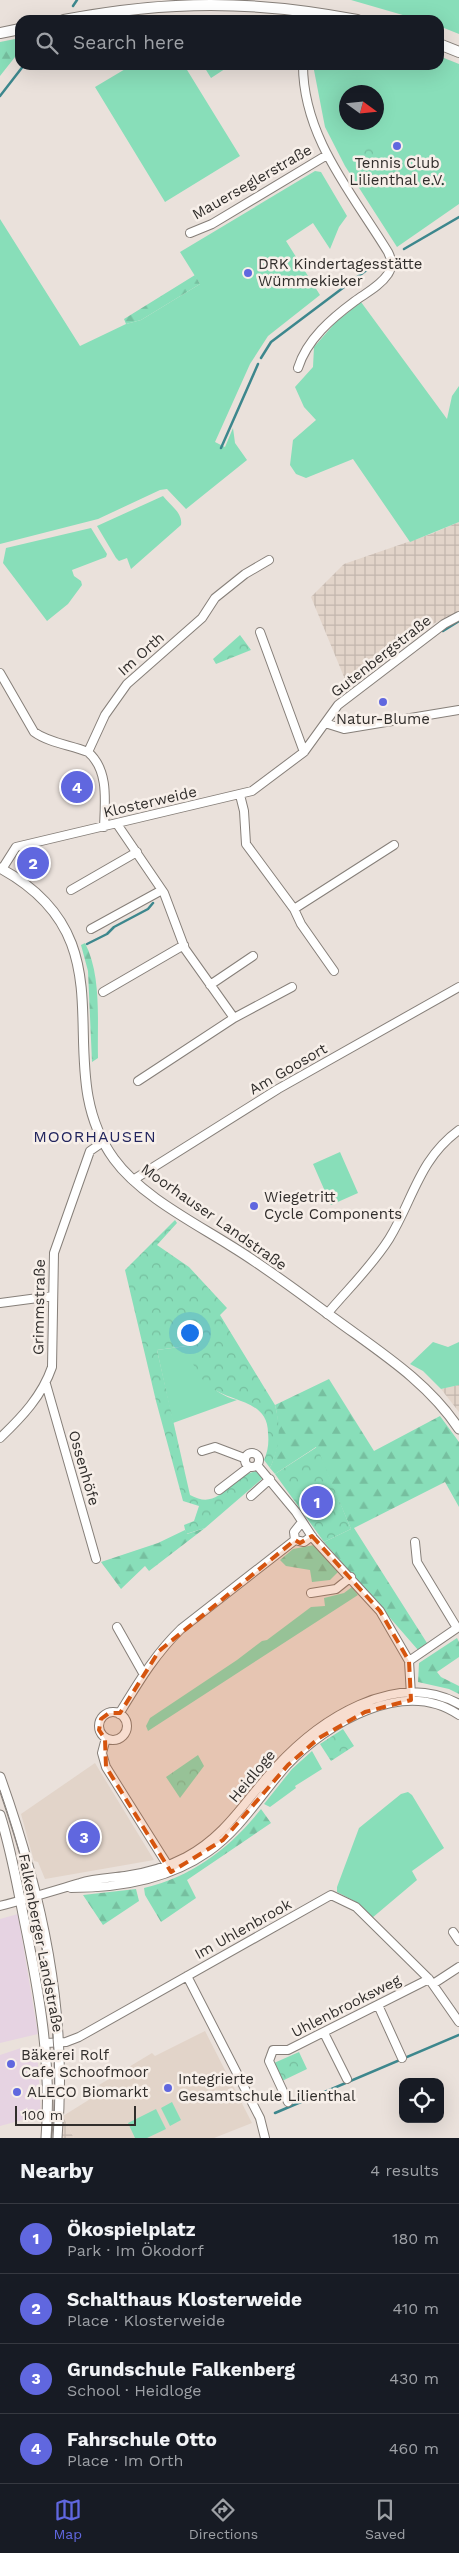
<!DOCTYPE html>
<meta charset="utf-8">
<style>
:root{--surface:#171b24;--page:#20242c;--text:#f1f3f6;--muted:#9ea1a6;--line:#363941;--accent:#6067df}
body{margin:0;font-family:"Work Sans",sans-serif;background:var(--page);color:var(--text)}
.controls{position:absolute;right:15px;bottom:15px;display:grid;overflow:hidden;border-radius:10px;box-shadow:0 5px 20px #0002}
.controls button{width:45px;height:45px;display:grid;place-items:center;padding:0;border:0;border-bottom:1px solid var(--line);background:var(--surface);color:var(--text);font:25px sans-serif}
.compass{position:absolute;left:339px;top:85px;width:45px;height:45px;border-radius:50%;background:var(--surface);box-shadow:0 5px 20px #0002;rotate:105deg}
.scale{position:absolute;left:15px;bottom:12px;width:121px;box-sizing:border-box;padding-left:5px;border:2px solid #312e2c;border-top:0;font-size:14px;line-height:18px;white-space:nowrap;color:#312e2c;-webkit-text-stroke:4px #f7efe9;paint-order:stroke}
.you{position:absolute;left:189px;top:1332px;width:18px;height:18px;margin:-12px;border:4px solid #fff;border-radius:50%;background:#1a73e8;box-shadow:0 0 0 8px #1a73e833}
.badge{display:grid;place-items:center;width:32px;height:32px;border-radius:50%;background:var(--accent);color:#fff;font-size:16px;font-weight:700}
.pin{position:absolute;translate:-50% -50%;border:2px solid #fff;box-shadow:0 1px 5px #0006}
.list{margin:0;padding:0;list-style:none}
h2{display:flex;justify-content:space-between;align-items:center;height:65px;margin:0;padding:0 20px;font-size:21px}
h2 small{font-size:16px;font-weight:400;color:var(--muted)}
.list li{display:grid;grid-template-columns:32px 1fr auto;gap:15px;align-items:center;box-sizing:border-box;height:70px;padding:0 20px;border-top:1px solid var(--line)}
.list b{display:block;font-size:19px;white-space:nowrap}
.list p{margin:0;font-size:16px;white-space:nowrap;color:var(--muted)}
.list em{font-size:16px;font-style:normal;color:var(--muted)}
.icon{flex:none;width:28px;height:28px;fill:none;stroke:currentColor;stroke-width:2;stroke-linecap:round;stroke-linejoin:round}
.map{position:relative;flex:none;width:459px;height:2138px;overflow:hidden}
.search{position:absolute;background:var(--surface);box-shadow:0 5px 20px #0002;left:15px;right:15px;top:15px;height:55px;display:flex;align-items:center;gap:12px;box-sizing:border-box;padding:0 18px;border-radius:15px;color:var(--muted);font-size:19px}
.sheet{height:345px;background:var(--surface)}
nav{display:flex;justify-content:space-around;align-items:center;box-sizing:border-box;height:70px;border-top:1px solid var(--line);background:var(--surface);font-size:14px;color:var(--muted)}
nav a{display:grid;justify-items:center;gap:2px}
nav .on{color:var(--accent)}
.map>svg:first-child{display:block}
</style>
<div class="map">
<svg width="459" height="2138" viewBox="0 0 459 2138">
<defs>
<pattern id="industrial-grid" width="8" height="8" patternUnits="userSpaceOnUse" patternTransform="scale(1.25)"><rect width="8" height="8" fill="#e2d4c9"/><path d="M0 4h8M4 0v8" fill="none" stroke="#c2b6ad"/></pattern>
<pattern id="forest-firs" width="22" height="20" patternUnits="userSpaceOnUse" patternTransform="scale(1.25)"><rect width="22" height="20" fill="#88deb9"/><path d="M5 1l3.5 6h-7zM16 11l3.5 6h-7z" fill="#76bf9f"/></pattern>
<pattern id="park-crowns" width="20" height="18" patternUnits="userSpaceOnUse" patternTransform="scale(1.25)"><rect width="20" height="18" fill="#88deb9"/><path d="M2 6a3 3 0 1 1 6 0M12 15a3 3 0 1 1 6 0" fill="none" stroke="#76bf9f"/></pattern>
</defs>
<rect width="100%" height="100%" fill="#eae1db"/>
<path fill="#e6d3e2" d="M18,1914L38,2034L0,2043V1919Z
M21,2048H37L41,2115L0,2126V2055Z"/>
<path fill="url(#industrial-grid)" d="M459,522V611L433,624L349,689L311,597L344,564L431,534Z
M459,1385V1412L441,1389Z
M63,2116L74,2138H61Z"/>
<path fill="#e2d4c9" d="M95,1763L154,1860L45,1879L38,1862L34,1861L21,1814Z
M205,2031L252,2123L214,2138H74L63,2116L103,2091L99,2085L152,2053L155,2056Z"/>
<path fill="#88deb9" fill-rule="evenodd" d="M351,0H459V34L439,26V20H420Z
M439,56L459,64V204L397,247L345,166L325,127L313,65H439ZM346,92H376V122H346Z
M132,65H184L240,156L165,202L95,87Z
M203,65H231L211,78Z
M315,171L321,172L347,216L339,227L330,249L313,223L286,241L320,295L268,336L250,364L215,442L225,447L233,428L235,443L247,460L186,509L167,489L160,490L98,519L0,544V219L80,346L126,324L141,320L200,284L180,252Z
M361,302L447,419L452,396L459,386V522L410,542L353,459L306,478L296,474L290,465L293,440L316,420L304,407L295,387L313,367L314,347L335,323Z
M163,496C170,505 183,513 181,525L131,569L127,558L119,561L116,558L97,526Z
M91,528L107,554L106,557L72,570L74,576L81,581L82,585L68,604L47,621L3,563L6,548Z
M340,1152L358,1193L331,1205L313,1164Z
M433,1342L448,1347L459,1342V1385L441,1389L423,1371L410,1364Z
M187,1346C194,1370 211,1394 237,1400L173,1423L157,1350Z
M352,1587L358,1595L148,1731L146,1726L150,1718L237,1660L262,1641L267,1640L311,1607L325,1606L324,1598L344,1593Z
M312,1751L322,1769L295,1786L296,1788L270,1807L264,1804L292,1769Z
M408,1792L412,1795L444,1848L412,1871L417,1880L372,1918L356,1902L337,1892V1887L359,1828L401,1794Z
M172,2102L181,2120L170,2126L161,2108Z
M156,2109L166,2129L147,2138H135L128,2123Z"/>
<path fill="url(#forest-firs)" d="M20,38V55L15,57L0,76V42Z
M195,275L200,284L141,320L126,324L124,319Z
M85,943C102,976 97,1022 98,1058L92,1062L88,971L81,945Z
M329,1379L374,1451L440,1416L459,1442V1507L445,1482L354,1528L427,1643L418,1650L324,1542L351,1529L316,1447L275,1474L270,1468C279,1449 280,1424 275,1405Z
M205,1528L149,1571L145,1566L121,1589L101,1562L158,1543L185,1530L187,1534Z
M314,1545L338,1572L330,1580L312,1582L310,1570L286,1566L280,1560L293,1549Z
M457,1638L459,1642V1657L437,1672L441,1677L459,1686V1694L449,1689L418,1682L419,1663Z
M261,1809L271,1823L187,1880L196,1898L161,1922L145,1895L144,1888C193,1876 230,1848 261,1809Z
M136,1889L139,1901L103,1925L83,1895Z"/>
<path fill="url(#park-crowns)" d="M367,141L374,143L397,174L361,163Z
M240,635L251,650L216,664L213,659Z
M175,1220L177,1223L157,1245L189,1267L227,1308L220,1315L275,1405C281,1427 280,1447 270,1468L264,1460C268,1451 269,1443 268,1433C268,1399 230,1403 209,1386C197,1376 191,1360 186,1346L157,1350L190,1495C222,1513 230,1473 259,1471L264,1477L205,1528L186,1534L184,1525L194,1521L199,1506L183,1501L156,1401L125,1270Z
M317,1447L351,1529L324,1542L275,1474Z
M343,1729L354,1746L331,1761L320,1744Z
M198,1755L204,1766L180,1798L166,1777Z
M299,2052L307,2069L282,2081L274,2063Z"/>
<g fill="none" stroke-linecap="round" stroke-linejoin="round">
<path stroke="#3d878d" stroke-width="2.5" d="M73,6L77,0
M0,96L24,65
M404,249L459,217
M261,358L271,342L376,263
M221,448L258,364
M443,631L459,621
M87,944L107,934L114,927L148,909L153,903
M275,2113L459,2035"/>
<defs>
<path id="minor" d="M190,233L212,224L327,155
M298,368C307,339 332,318 355,301C366,293 380,286 388,274C393,266 392,260 388,252C352,193 303,137 303,65
M260,632L304,752
M0,673L34,732C49,743 71,745 88,752
M325,723L344,729L459,710
M240,795L244,811L246,844L294,909L394,845
M117,824L164,893L185,949L234,1018L138,1081
M104,827C105,801 109,770 88,752L105,715L127,684L202,618L215,598L245,574L269,560
M2,869L16,847L252,791L304,752L338,705L444,624L459,616
M71,890L137,852
M294,909L301,924L334,971
M91,929L162,890
M210,985L253,956
M103,992L184,945
M234,1018L292,987
M133,1180L278,1089L459,987
M0,1303L53,1296
M327,1314C348,1289 372,1266 389,1239C413,1200 419,1159 459,1130
M46,1384L96,1559
M0,1438C22,1417 42,1396 52,1367L54,1253L90,1151L103,1142
M202,1451L215,1447L244,1458
M245 1460a7 7 0 1 1 14 0a7 7 0 1 1-14 0Z
M257,1465L296,1512L313,1538L380,1611L409,1661L411,1695
M219,1490L249,1467
M251,1496L270,1479
M302,1522L294,1532L295,1540L304,1542L312,1536
M311,1593L336,1589L351,1577
M117,1627L143,1673
M409,1661L457,1628L417,1562L415,1542
M99 1726a14 14 0 1 1 28 0a14 14 0 1 1-28 0Z
M119,1714C138,1683 155,1654 181,1629L295,1540
M106,1738L102,1753L106,1767L170,1869
M71,1888C119,1888 168,1880 208,1852C241,1829 261,1794 287,1765C327,1723 404,1677 459,1715
M0,1906C27,1899 53,1891 80,1883C94,1878 110,1878 125,1876C146,1873 167,1867 186,1857C228,1834 245,1800 276,1767C319,1720 395,1669 459,1704
M453,1932L459,1941
M187,1976L260,2118L265,2138
M433,1984L459,1967
M378,2005L402,2058
M324,2033L347,2079
M46,2043L66,2042L79,2037L331,1895L356,1907L429,1979L459,2022
M288,2102L269,2061L273,2050H288L429,1979"/>
<path id="tertiary" d="M0,868C138,943 44,1063 114,1159C140,1195 193,1222 231,1246C267,1268 301,1294 335,1319C380,1352 428,1382 459,1429
M0,1777C42,1895 68,2012 57,2138
M0,1815C11,1849 17,1884 24,1919C39,1992 52,2063 46,2138"/>
<path id="secondary" d="M64,20C169,0 253,0 357,20
M0,33L20,29
M439,44L459,52"/>
</defs>
<use href="#minor" stroke="#867f79" stroke-width="10"/>
<use href="#tertiary" stroke="#867f79" stroke-width="11"/>
<use href="#secondary" stroke="#867f79" stroke-width="12"/>
<use href="#minor" stroke="#fff" stroke-width="8"/>
<use href="#tertiary" stroke="#fff" stroke-width="9"/>
<use href="#secondary" stroke="#fff" stroke-width="10"/>
<path stroke="#87817d" stroke-width="1" d="M0,1790C38,1901 62,2020 53,2138"/>
</g>
<path fill="#d6550f" fill-opacity="0.2" stroke="#d6550f" stroke-width="4" stroke-dasharray="10 6" stroke-linejoin="round" d="M312,1536L380,1611L409,1661L411,1700L365,1712L319,1738L288,1765L223,1840L171,1872L106,1767L105,1739L99,1730L101,1719L109,1713H120L159,1651L295,1540L300,1543Z"/>
<g fill="#6067df" stroke="#f7efe9" stroke-width="2">
<circle cx="397" cy="146" r="5"/>
<circle cx="248" cy="273" r="5"/>
<circle cx="383" cy="702" r="5"/>
<circle cx="254" cy="1206" r="5"/>
<circle cx="11" cy="2064" r="5"/>
<circle cx="168" cy="2088" r="5"/>
<circle cx="17" cy="2092" r="5"/>
</g>
<g text-anchor="middle" dominant-baseline="central" stroke-width="5" stroke-linejoin="round" paint-order="stroke">
<g font-size="15" fill="#312e2c" stroke="#f7efe9" text-anchor="start">
<text x="397" y="163" text-anchor="middle">Tennis Club<tspan x="397" dy="17">Lilienthal e.V.</tspan></text>
<text x="258" y="264">DRK Kindertagesstätte<tspan x="258" dy="17">Wümmekieker</tspan></text>
<text x="383" y="719" text-anchor="middle">Natur-Blume</text>
<text x="264" y="1197">Wiegetritt<tspan x="264" dy="17">Cycle Components</tspan></text>
<text x="21" y="2055">Bäkerei Rolf<tspan x="21" dy="17">Cafe Schoofmoor</tspan></text>
<text x="178" y="2079">Integrierte<tspan x="178" dy="17">Gesamtschule Lilienthal</tspan></text>
<text x="27" y="2092">ALECO Biomarkt</text>
</g>
<g font-size="15" fill="#312e2c" stroke="#f7efe9">
<text transform="translate(252 182) rotate(-30)">Mauerseglerstraße</text>
<text transform="translate(141 654) rotate(-42)">Im Orth</text>
<text transform="translate(381 656) rotate(-38)">Gutenbergstraße</text>
<text transform="translate(150 802) rotate(-13)">Klosterweide</text>
<text transform="translate(288 1069) rotate(-30)">Am Goosort</text>
<text transform="translate(214 1217) rotate(35)">Moorhauser Landstraße</text>
<text transform="translate(39 1307) rotate(-89)">Grimmstraße</text>
<text transform="translate(84 1468) rotate(74)">Ossenhöfe</text>
<text transform="translate(252 1776) rotate(-50)">Heidloge</text>
<text transform="translate(243 1929) rotate(-29)">Im Uhlenbrook</text>
<text transform="translate(41 1943) rotate(79)">Falkenberger Landstraße</text>
<text transform="translate(346 2006) rotate(-27)">Uhlenbrooksweg</text>
</g>
<g font-size="16" letter-spacing="1" fill="#22255e" stroke="#f7efe9">
<text x="95" y="1136">MOORHAUSEN</text>
</g>
</g>
</svg>
<div class="controls">
<button><svg class="icon" aria-label="locate" viewBox="0 0 24 24"><circle cx="12" cy="12" r="6"/><path d="M12 2v4M12 18v4M2 12h4M18 12h4"/></svg></button>
</div>
<svg class="compass" viewBox="-18 -18 36 36"><path d="M0-13l5 13h-10z" fill="#e53935"/><path d="M0 13l5-13h-10z" fill="#9ea1a6"/></svg>
<div class="scale">100 m</div>
<div class="you"></div>
<div class="pin badge" style="left:317px;top:1502px">1</div>
<div class="pin badge" style="left:33px;top:863px">2</div>
<div class="pin badge" style="left:84px;top:1837px">3</div>
<div class="pin badge" style="left:77px;top:787px">4</div>
<div class="search"><svg class="icon" aria-label="search" viewBox="0 0 24 24"><circle cx="10" cy="10" r="6"/><path d="M15 15l6 6"/></svg>Search here</div>
</div>
<section class="sheet">
<h2>Nearby<small>4 results</small></h2>
<ul class="list">
<li><span class="badge">1</span><div><b>Ökospielplatz</b><p>Park · Im Ökodorf</p></div><em>180 m</em></li>
<li><span class="badge">2</span><div><b>Schalthaus Klosterweide</b><p>Place · Klosterweide</p></div><em>410 m</em></li>
<li><span class="badge">3</span><div><b>Grundschule Falkenberg</b><p>School · Heidloge</p></div><em>430 m</em></li>
<li><span class="badge">4</span><div><b>Fahrschule Otto</b><p>Place · Im Orth</p></div><em>460 m</em></li>
</ul>
</section>
<nav>
<a class="on"><svg class="icon" aria-label="map" viewBox="0 0 24 24"><path d="M3 6l6-2 6 2 6-2v14l-6 2-6-2-6 2zM9 4v14M15 6v14"/></svg>Map</a>
<a><svg class="icon" aria-label="directions" viewBox="0 0 24 24"><path d="M12 3l9 9-9 9-9-9zM9 14v-3h6M13 9l2 2-2 2"/></svg>Directions</a>
<a><svg class="icon" aria-label="saved" viewBox="0 0 24 24"><path d="M7 4h10v16l-5-4-5 4z"/></svg>Saved</a>
</nav>
